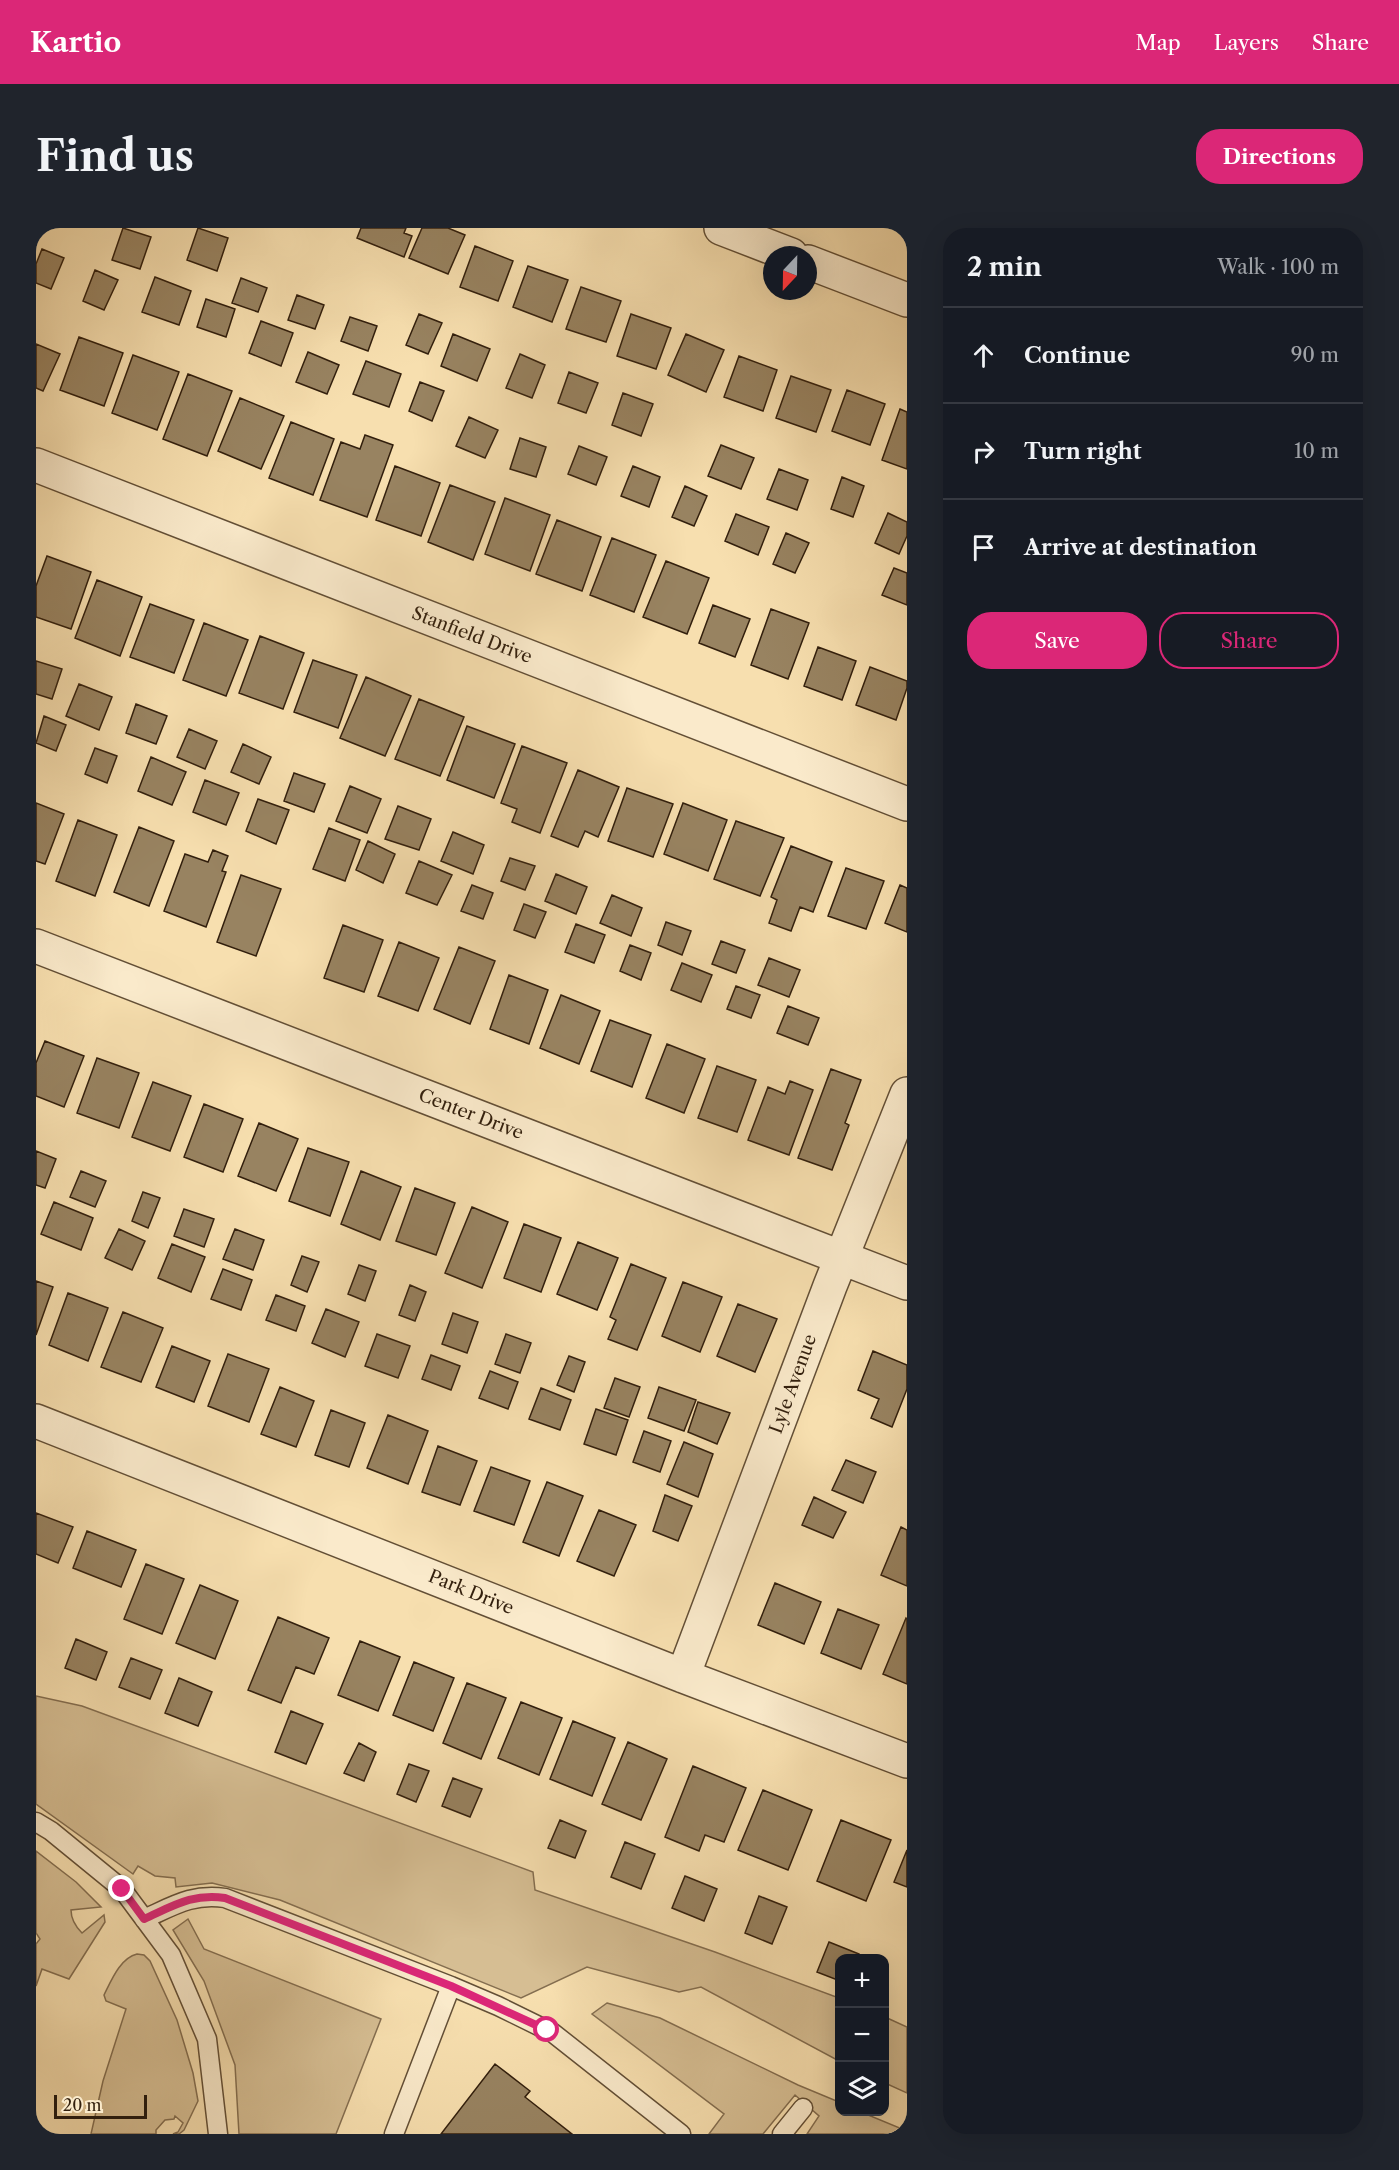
<!DOCTYPE html>
<meta charset="utf-8">
<style>
:root{--surface:#171b24;--page:#20242c;--text:#f1f3f6;--muted:#9ea1a6;--line:#363941;--accent:#db2777}
body{margin:0;font-family:"Libre Caslon Text",serif;background:var(--page);color:var(--text)}
.controls{position:absolute;right:18px;bottom:18px;display:grid;overflow:hidden;border-radius:12px;box-shadow:0 6px 24px #0002}
.controls button{width:54px;height:54px;display:grid;place-items:center;padding:0;border:0;border-bottom:2px solid var(--line);background:var(--surface);color:var(--text);font:30px sans-serif}
.compass{position:absolute;left:727px;top:18px;width:54px;height:54px;border-radius:50%;background:var(--surface);box-shadow:0 6px 24px #0002;rotate:202deg}
.scale{position:absolute;left:18px;bottom:15px;width:93px;box-sizing:border-box;padding-left:6px;border:3px solid #321f0d;border-top:0;font-size:16px;line-height:21px;white-space:nowrap;color:#321f0d;-webkit-text-stroke:4px #faeacb;paint-order:stroke}
.stop{position:absolute;width:18px;height:18px;margin:-14px;border:4px solid #db2777;border-radius:50%;background:#fff}
.stop.end{background:#db2777;border-color:#fff;box-shadow:0 2px 6px #0008}
.list{margin:0;padding:0;list-style:none}
h2{display:flex;justify-content:space-between;align-items:center;height:78px;margin:0;padding:0 24px;font-size:26px}
h2 small{font-size:20px;font-weight:400;color:var(--muted)}
.list li{display:grid;grid-template-columns:39px 1fr auto;gap:18px;align-items:center;box-sizing:border-box;height:96px;padding:0 24px;border-top:2px solid var(--line)}
.list b{display:block;font-size:22px;white-space:nowrap}
.list em{font-size:20px;font-style:normal;color:var(--muted)}
.actions{display:flex;gap:12px;padding:18px 24px}
.actions a{flex:1;padding:14px 0;border:2px solid var(--accent);border-radius:24px;text-align:center;font-size:21px;color:var(--accent)}
.actions .main{background:var(--accent);color:#fff}
.icon{flex:none;width:33px;height:33px;fill:none;stroke:currentColor;stroke-width:2;stroke-linecap:round;stroke-linejoin:round}
.map{position:relative;flex:none;width:871px;height:1906px;overflow:hidden;border-radius:24px}
header{display:flex;align-items:center;gap:36px;box-sizing:border-box;height:84px;padding:0 30px;background:var(--accent);color:#fff}
header strong{font-size:28px}
nav{display:flex;gap:33px;margin-inline-start:auto;font-size:21px}
.intro{display:flex;align-items:center;justify-content:space-between;box-sizing:border-box;height:144px;padding:0 36px}
h1{margin:0;font-size:42px}
.button{padding:15px 27px;border-radius:24px;background:var(--accent);color:#fff;font-size:21px;font-weight:700}
main{display:flex;gap:36px;padding:0 36px}
aside{flex:1;background:var(--surface);border-radius:24px;box-shadow:0 6px 24px #0002}
.map>svg:first-child{display:block}
</style>
<header>
<strong>Kartio</strong>
<nav><a>Map</a><a>Layers</a><a>Share</a></nav>
</header>
<div class="intro"><h1>Find us</h1><a class="button">Directions</a></div>
<main>
<div class="map">
<svg width="871" height="1906" viewBox="0 0 871 1906">
<rect width="100%" height="100%" fill="#f7dfaf"/>
<filter id="stains"><feTurbulence type="fractalNoise" baseFrequency=".00333" numOctaves="4"/><feColorMatrix values="0 0 0 0 .2 0 0 0 0 .09 0 0 0 0 .02 0 0 0 .5 -.17"/></filter>
<radialGradient id="worn" r=".72"><stop offset=".6" stop-color="#630" stop-opacity="0"/><stop offset="1" stop-color="#630" stop-opacity=".3"/></radialGradient>
<path fill="#d6be93" stroke="#846e50" stroke-width="1.5" d="M0,1468L46,1478L497,1644L499,1662L679,1724L803,1770V1833L665,1759L643,1764L551,1739L485,1770L244,1672L176,1655L140,1659L139,1650L119,1648L102,1638L97,1646L0,1576Z
M0,1623L40,1654L65,1679L35,1682C35,1691 39,1698 46,1705L68,1687L69,1694L33,1751L6,1741L0,1758V1716L4,1711L0,1705Z
M152,1691L168,1721L345,1791L300,1906H203L199,1837L168,1753L137,1702Z
M101,1726L108,1727L114,1733L141,1792L157,1845L162,1873L148,1902L143,1906H137L142,1904L147,1895L139,1888L138,1891L129,1892L120,1902V1906H55L67,1853L90,1781L70,1773L68,1767C75,1753 84,1730 101,1726Z
M571,1775L624,1790L762,1857L803,1874L804,1884H825L871,1903V1906H771L783,1888L759,1867L727,1906H673L688,1886L556,1786Z
M849,1789L871,1799V1865L849,1855Z"/>
<path fill="#988361" stroke="#321f0d" stroke-width="1.5" d="M87,0L115,9L104,41L76,32Z
M162,0L192,10L181,43L151,32Z
M325,0H370L368,5L376,8L368,29L321,10Z
M386,0H412L429,7L412,46L373,30Z
M439,18L477,33L462,73L424,59Z
M6,21L28,30L15,61L0,55V36Z
M492,38L532,52L516,94L477,79Z
M59,42L82,52L68,82L47,73Z
M119,49L155,63L143,97L106,84Z
M205,50L231,60L222,84L196,75Z
M545,59L585,73L570,114L530,101Z
M261,67L288,77L279,101L252,92Z
M170,71L199,81L190,109L161,99Z
M383,86L406,95L392,126L370,117Z
M595,86L635,100L620,141L581,128Z
M314,89L341,98L332,123L305,113Z
M225,93L257,105L245,138L213,125Z
M417,106L454,121L441,153L405,138Z
M650,106L688,122L670,164L632,147Z
M43,109L87,125L68,178L24,162Z
M0,116L24,126L7,163L0,160Z
M272,124L303,137L291,166L260,154Z
M484,126L509,137L496,170L470,160Z
M97,127L143,144L121,202L76,185Z
M703,128L741,142L727,183L688,169Z
M330,133L365,146L353,179L317,166Z
M533,144L562,155L550,185L522,175Z
M152,146L196,163L171,228L127,211Z
M755,148L795,162L780,204L740,190Z
M384,154L408,163L396,193L373,183Z
M811,162L849,176L834,217L796,203Z
M587,165L617,176L605,208L576,197Z
M204,170L248,188L225,241L182,223Z
M864,181L871,184V241L846,232Z
M433,189L462,202L449,230L420,218Z
M255,194L298,211L277,267L233,250Z
M329,207L357,217L331,289L284,272L305,214L324,221Z
M484,210L510,219L500,249L474,241Z
M685,217L718,230L705,261L672,248Z
M543,218L571,229L560,257L532,246Z
M359,238L404,255L385,308L340,292Z
M597,238L624,249L613,279L585,268Z
M743,241L772,252L761,282L731,271Z
M806,249L828,258L817,289L795,281Z
M414,257L459,274L437,332L392,314Z
M649,258L671,268L658,298L636,289Z
M469,270L514,287L494,343L449,326Z
M852,285L871,294V308L863,326L839,315Z
M700,286L733,299L722,327L689,313Z
M521,292L565,309L546,363L500,346Z
M750,305L773,315L759,345L737,336Z
M576,310L620,327L598,384L554,367Z
M11,328L55,344L35,401L0,389V358Z
M630,333L673,350L651,406L607,389Z
M858,340L871,345V377L846,367Z
M61,352L106,369L84,428L39,410Z
M114,376L158,392L138,445L94,429Z
M677,377L714,391L699,429L663,415Z
M735,381L773,395L752,451L715,437Z
M168,395L212,412L190,468L147,452Z
M224,408L268,425L247,481L203,465Z
M782,419L820,433L806,472L768,458Z
M277,432L321,447L302,500L258,484Z
M0,433L26,441L16,471L0,466Z
M834,439L871,453V460L860,492L820,477Z
M330,449L375,468L349,528L304,510Z
M43,456L76,469L63,502L30,488Z
M383,471L428,489L404,548L359,531Z
M100,476L131,488L120,516L90,505Z
M8,488L30,497L20,523L0,515Z
M431,498L479,516L458,570L411,552Z
M153,501L181,513L169,541L141,529Z
M207,516L235,529L223,556L195,544Z
M486,518L531,535L504,605L476,594L481,581L465,575Z
M59,520L81,528L71,555L49,546Z
M115,529L150,544L136,577L102,563Z
M542,542L583,559L562,609L549,603L542,619L515,608Z
M258,545L289,556L278,584L248,573Z
M169,552L203,565L190,597L157,584Z
M314,558L345,571L331,605L300,593Z
M591,560L637,576L617,629L572,613Z
M222,571L253,582L240,616L210,603Z
M0,575L28,586L9,636L0,633Z
M647,575L691,592L672,643L628,626Z
M362,578L395,591L383,622L349,611Z
M42,592L81,607L59,668L20,653Z
M700,593L748,610L724,668L678,651Z
M103,599L138,613L113,678L78,664Z
M293,600L324,612L309,653L277,641Z
M417,604L448,617L437,646L405,633Z
M332,613L359,626L347,655L320,642Z
M755,618L796,634L777,684L764,679L755,703L733,695L741,672L735,669Z
M177,622L192,628L186,643L190,644L170,699L128,683L149,626L172,634Z
M474,630L499,638L489,662L465,653Z
M383,633L416,647L401,677L370,665Z
M810,640L848,653L830,701L792,688Z
M520,646L551,659L540,686L509,673Z
M205,647L245,661L220,728L181,714Z
M436,657L457,665L447,691L425,683Z
M864,657L871,660V704L849,695Z
M576,667L606,680L595,708L564,695Z
M488,676L510,684L499,710L478,702Z
M630,694L655,703L646,727L622,717Z
M540,696L569,707L558,735L529,724Z
M307,697L347,712L328,764L288,750Z
M685,713L709,722L700,745L676,736Z
M363,714L403,730L382,783L342,768Z
M594,717L615,725L605,752L584,743Z
M423,719L459,733L434,796L398,781Z
M733,730L764,742L753,769L722,757Z
M646,735L676,747L665,774L635,762Z
M473,747L512,762L493,816L454,801Z
M700,758L724,767L715,790L691,781Z
M525,767L564,783L543,836L504,820Z
M752,778L783,790L772,817L741,805Z
M574,792L615,807L596,859L555,843Z
M9,813L48,828L28,879L0,868V835Z
M631,816L669,831L648,885L610,870Z
M61,830L103,845L83,900L41,885Z
M681,838L720,852L701,904L662,890Z
M795,841L825,852L809,895L813,897L796,942L762,930Z
M754,853L777,862L753,927L712,912L732,859L749,866Z
M117,854L155,868L134,923L96,909Z
M168,876L207,891L187,944L148,929Z
M223,895L262,911L240,963L202,948Z
M272,920L313,934L294,988L253,973Z
M0,923L20,931L9,960L0,957Z
M45,943L70,953L59,979L34,969Z
M325,943L365,959L344,1012L305,996Z
M379,960L419,975L400,1027L360,1013Z
M107,964L124,970L112,1000L96,993Z
M18,974L57,990L45,1022L5,1006Z
M436,979L472,994L446,1060L409,1045Z
M148,981L178,991L168,1019L138,1008Z
M488,996L525,1010L505,1064L468,1050Z
M83,1001L109,1013L96,1042L69,1030Z
M199,1001L228,1012L217,1042L187,1031Z
M542,1014L582,1030L561,1082L521,1066Z
M136,1016L169,1029L155,1064L122,1050Z
M266,1028L283,1034L271,1064L255,1057Z
M595,1036L630,1050L601,1122L572,1111L580,1092L574,1089Z
M323,1037L340,1043L329,1073L312,1066Z
M187,1041L216,1052L205,1082L175,1071Z
M0,1053L17,1059L0,1107Z
M647,1054L686,1069L664,1124L626,1108Z
M374,1057L390,1064L379,1093L363,1087Z
M32,1065L72,1080L52,1133L13,1117Z
M240,1067L269,1078L260,1103L230,1092Z
M702,1076L741,1091L719,1144L681,1128Z
M290,1081L323,1094L309,1129L276,1115Z
M87,1084L127,1100L105,1154L65,1139Z
M417,1085L442,1094L431,1125L406,1116Z
M341,1106L374,1118L362,1150L329,1138Z
M470,1106L495,1115L484,1145L459,1136Z
M136,1118L174,1133L158,1174L120,1159Z
M837,1123L871,1137V1161L856,1199L835,1190L843,1171L822,1162Z
M192,1126L233,1141L213,1194L172,1178Z
M395,1127L424,1138L415,1162L386,1151Z
M533,1128L549,1134L538,1164L521,1157Z
M454,1143L482,1154L472,1181L443,1170Z
M579,1150L604,1159L593,1189L568,1180Z
M244,1159L278,1173L260,1219L225,1206Z
M623,1159L660,1172L648,1203L612,1190Z
M505,1160L535,1172L524,1202L493,1191Z
M662,1174L694,1185L681,1216L652,1204Z
M560,1181L592,1192L580,1227L548,1216Z
M295,1182L329,1195L313,1239L279,1227Z
M352,1187L392,1203L372,1256L331,1240Z
M608,1203L635,1213L624,1244L597,1234Z
M648,1214L677,1226L662,1269L631,1256Z
M402,1218L441,1233L424,1277L386,1264Z
M810,1232L840,1244L827,1275L796,1262Z
M455,1239L494,1253L478,1297L438,1283Z
M511,1254L547,1268L523,1328L487,1314Z
M629,1267L656,1278L642,1313L617,1303Z
M778,1269L810,1284L797,1310L766,1297Z
M563,1282L600,1297L578,1348L541,1333Z
M0,1285L37,1299L22,1335L0,1326Z
M865,1299L871,1302V1358L845,1347Z
M51,1303L100,1322L85,1359L37,1340Z
M110,1336L148,1351L126,1406L88,1391Z
M739,1355L785,1374L768,1416L722,1397Z
M164,1357L202,1373L179,1431L140,1415Z
M802,1381L843,1397L825,1441L785,1425Z
M242,1389L293,1410L278,1446L260,1439L245,1475L212,1462Z
M870,1390L871,1391V1456L847,1446Z
M40,1411L71,1424L60,1452L29,1440Z
M324,1413L364,1429L342,1483L302,1467Z
M95,1430L126,1442L114,1471L83,1459Z
M378,1434L418,1450L397,1503L357,1487Z
M143,1450L176,1464L162,1498L129,1485Z
M431,1455L470,1470L445,1531L407,1515Z
M485,1474L526,1490L503,1547L462,1530Z
M255,1483L287,1496L270,1536L239,1524Z
M537,1493L579,1510L556,1568L514,1551Z
M592,1514L631,1531L605,1592L566,1576Z
M323,1515L340,1524L328,1553L308,1545Z
M373,1536L393,1543L380,1574L361,1566Z
M657,1538L710,1560L688,1614L669,1607L663,1623L629,1609Z
M417,1550L446,1561L434,1589L406,1578Z
M727,1562L776,1582L752,1642L702,1622Z
M524,1592L550,1603L539,1630L512,1620Z
M805,1592L855,1612L830,1673L781,1653Z
M589,1614L619,1626L605,1661L575,1649Z
M871,1622V1659L858,1654Z
M649,1648L681,1661L668,1693L636,1680Z
M723,1668L751,1679L736,1716L709,1705Z
M793,1714L823,1726L822,1730H804V1753L781,1744Z
M459,1836L494,1863L489,1869L536,1906H405Z"/>
<g fill="none" stroke-linecap="round" stroke-linejoin="round">
<defs>
<path id="service" d="M0,1594L15,1603L86,1661L135,1727L171,1811L182,1906
M108,1691C137,1678 157,1665 189,1670L415,1758L462,1778L517,1805L645,1906
M358,1906L415,1758
M746,1906L767,1880"/>
<path id="minor" d="M685,0L755,27
M772,34L871,72
M0,237L871,576
M0,718L871,1055
M0,1193L647,1448L871,1533
M647,1448L794,1058L871,866"/>
</defs>
<use href="#service" stroke="#634f36" stroke-width="21"/>
<use href="#minor" stroke="#634f36" stroke-width="36"/>
<use href="#service" stroke="#faeacb" stroke-width="18"/>
<use href="#minor" stroke="#faeacb" stroke-width="33"/>
</g>
<g fill="none" stroke-linecap="round" stroke-linejoin="round">
<path stroke="#db2777" stroke-width="8" d="M86,1661L108,1691C137,1678 157,1665 189,1670L415,1758L511,1802"/>
</g>
<g text-anchor="middle" dominant-baseline="central" stroke-width="6" stroke-linejoin="round" paint-order="stroke">
<g font-size="18" fill="#321f0d" stroke="#faeacb">
<text transform="translate(436 407) rotate(21)">Stanfield Drive</text>
<text transform="translate(435 886) rotate(21)">Center Drive</text>
<text transform="translate(757 1156) rotate(-70)">Lyle Avenue</text>
<text transform="translate(435 1364) rotate(22)">Park Drive</text>
</g>
</g>
<rect width="100%" height="100%" filter="url(#stains)"/>
<rect width="100%" height="100%" fill="url(#worn)"/>
</svg>
<div class="controls">
<button>+</button>
<button>−</button>
<button><svg class="icon" aria-label="layers" viewBox="0 0 24 24"><path d="M12 4l9 5-9 5-9-5zM3 14l9 5 9-5"/></svg></button>
</div>
<svg class="compass" viewBox="-18 -18 36 36"><path d="M0-13l5 13h-10z" fill="#e53935"/><path d="M0 13l5-13h-10z" fill="#9ea1a6"/></svg>
<div class="scale">20 m</div>
<div class="stop" style="left:511px;top:1802px"></div>
<div class="stop end" style="left:86px;top:1661px"></div>
</div>
<aside>
<h2>2 min<small>Walk · 100 m</small></h2>
<ul class="list">
<li><svg class="icon" aria-label="ahead" viewBox="0 0 24 24"><path d="M12 20V5M6 11l6-6 6 6"/></svg><div><b>Continue</b></div><em>90 m</em></li>
<li><svg class="icon" aria-label="right" viewBox="0 0 24 24"><path d="M7 20v-9h11M14 6l5 5-5 5"/></svg><div><b>Turn right</b></div><em>10 m</em></li>
<li><svg class="icon" aria-label="arrive" viewBox="0 0 24 24"><path d="M6 21V4h12l-3 4 3 4H6"/></svg><div><b>Arrive at destination</b></div></li>
</ul>
<div class="actions"><a class="main">Save</a><a>Share</a></div>
</aside>
</main>
